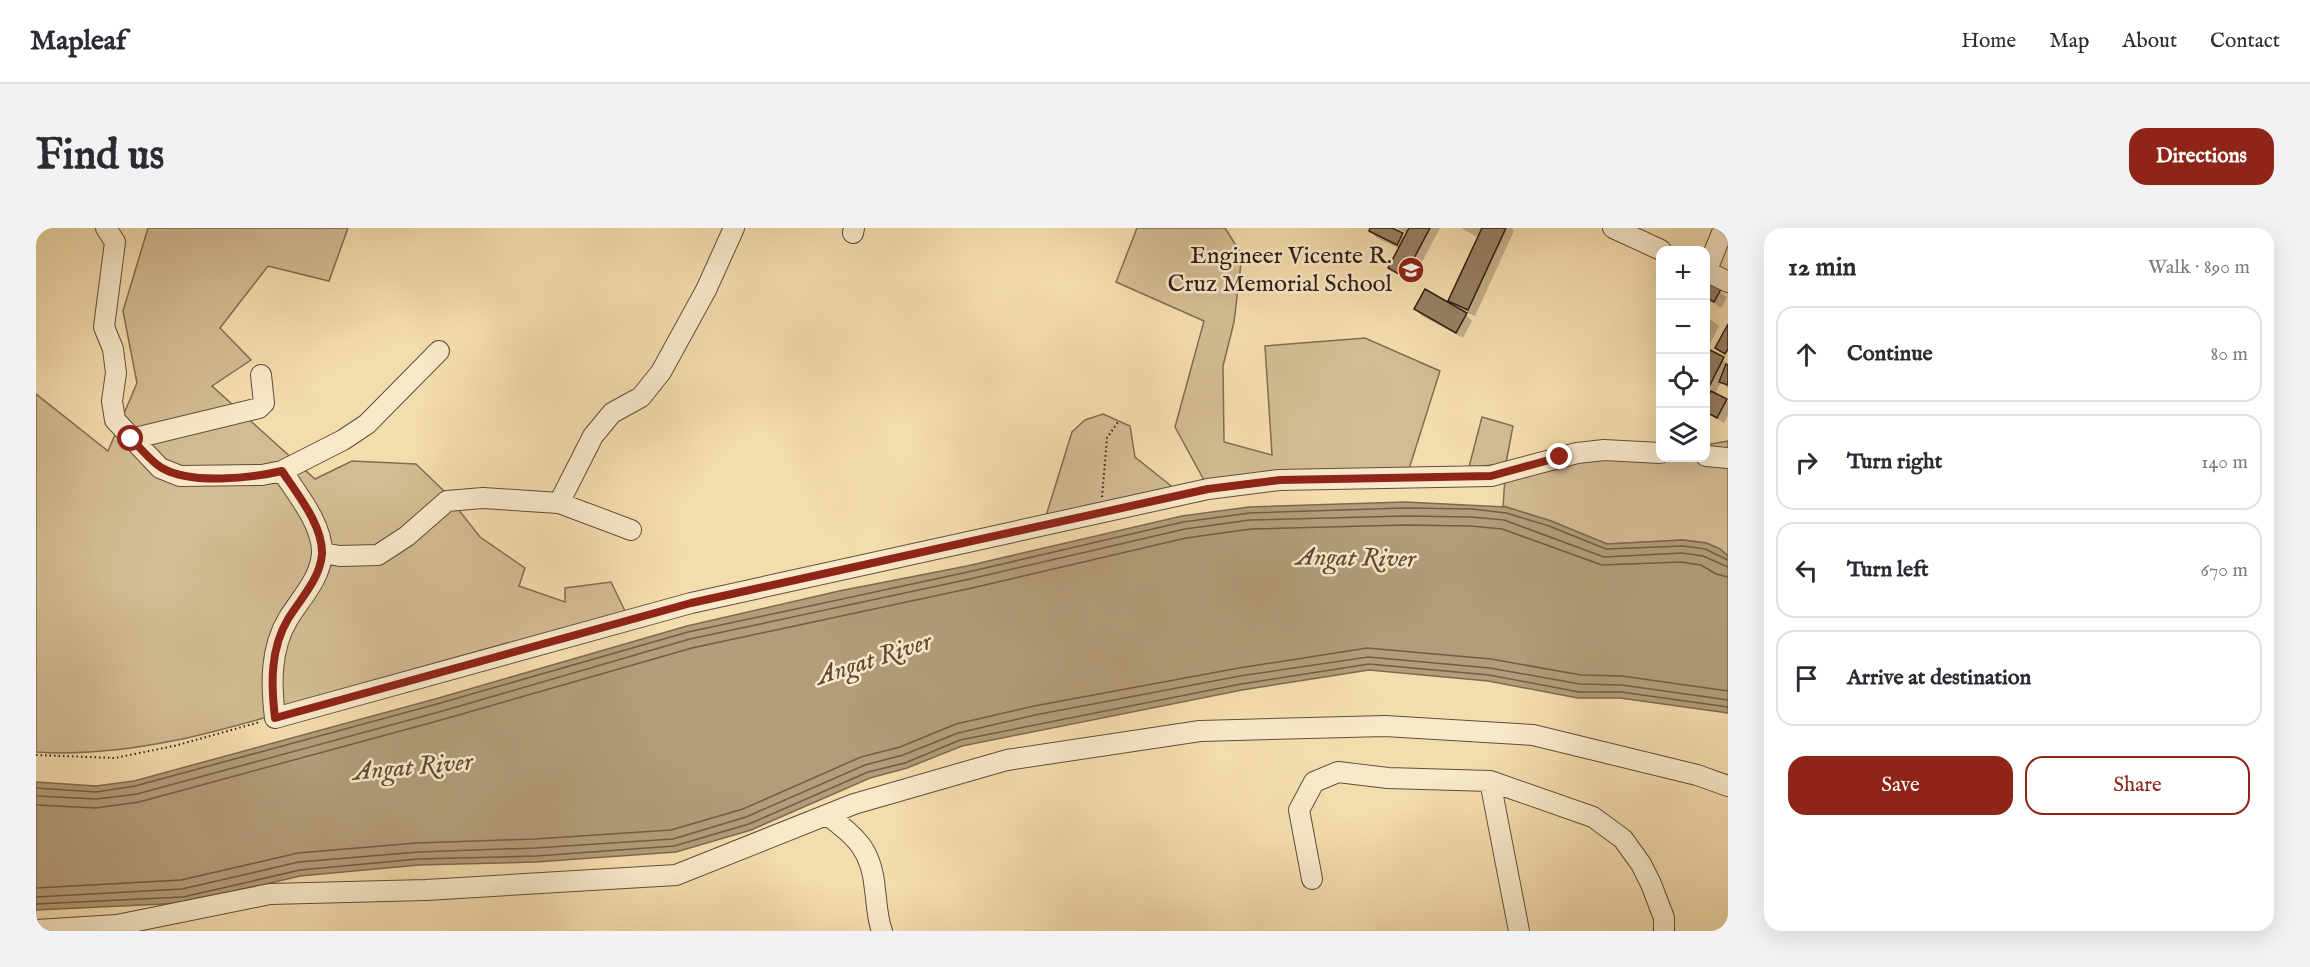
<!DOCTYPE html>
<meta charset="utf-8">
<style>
:root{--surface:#fff;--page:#f2f2f3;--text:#2b2b33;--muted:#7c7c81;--line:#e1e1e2;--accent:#8f2418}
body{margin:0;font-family:"IM FELL English",serif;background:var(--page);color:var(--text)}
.controls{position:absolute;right:18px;top:18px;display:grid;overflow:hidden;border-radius:12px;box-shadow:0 6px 24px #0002}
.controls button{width:54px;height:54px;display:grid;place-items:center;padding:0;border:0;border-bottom:2px solid var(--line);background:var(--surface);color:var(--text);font:30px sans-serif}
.stop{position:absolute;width:18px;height:18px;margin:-14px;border:4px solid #8f2418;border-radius:50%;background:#fff}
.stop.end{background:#8f2418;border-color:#fff;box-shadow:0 2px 6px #0008}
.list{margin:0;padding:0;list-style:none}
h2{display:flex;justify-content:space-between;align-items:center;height:78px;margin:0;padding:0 24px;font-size:26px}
h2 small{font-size:20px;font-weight:400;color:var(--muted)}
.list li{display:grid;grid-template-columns:39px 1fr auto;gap:18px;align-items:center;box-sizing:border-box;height:96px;margin:0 12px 12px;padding:0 12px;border:2px solid var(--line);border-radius:18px}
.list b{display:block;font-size:22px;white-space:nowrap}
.list em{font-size:20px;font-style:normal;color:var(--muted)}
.actions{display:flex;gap:12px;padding:18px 24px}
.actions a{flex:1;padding:14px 0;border:2px solid var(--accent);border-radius:18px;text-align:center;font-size:21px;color:var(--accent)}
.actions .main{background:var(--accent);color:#fff}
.icon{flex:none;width:33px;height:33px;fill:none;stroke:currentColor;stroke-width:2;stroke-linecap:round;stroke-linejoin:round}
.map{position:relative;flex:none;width:1692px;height:703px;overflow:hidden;border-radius:18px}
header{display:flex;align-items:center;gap:36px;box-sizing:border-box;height:84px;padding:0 30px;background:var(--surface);border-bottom:2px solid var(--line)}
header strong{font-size:28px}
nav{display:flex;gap:33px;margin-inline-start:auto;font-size:21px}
.intro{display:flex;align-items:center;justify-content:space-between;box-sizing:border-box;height:144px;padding:0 36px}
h1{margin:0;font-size:42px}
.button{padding:15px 27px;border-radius:18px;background:var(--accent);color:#fff;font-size:21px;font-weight:700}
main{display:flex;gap:36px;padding:0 36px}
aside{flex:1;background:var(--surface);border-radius:18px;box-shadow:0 6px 24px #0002}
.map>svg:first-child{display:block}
</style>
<header>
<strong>Mapleaf</strong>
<nav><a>Home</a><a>Map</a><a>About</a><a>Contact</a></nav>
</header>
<div class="intro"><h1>Find us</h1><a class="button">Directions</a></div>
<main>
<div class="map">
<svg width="1692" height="703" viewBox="0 0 1692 703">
<rect width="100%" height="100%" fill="#f4ddad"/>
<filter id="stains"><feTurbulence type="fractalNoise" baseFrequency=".00333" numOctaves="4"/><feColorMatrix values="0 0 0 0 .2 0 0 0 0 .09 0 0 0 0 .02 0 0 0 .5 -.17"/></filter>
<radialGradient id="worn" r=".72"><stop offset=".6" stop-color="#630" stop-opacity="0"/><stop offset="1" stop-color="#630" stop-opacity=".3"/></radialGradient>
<path fill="#d3bc93" stroke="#826c54" stroke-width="1.5" d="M112,0H312L293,53L232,38L184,100L215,132L176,158L279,251L316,233L380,236L407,262L444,309L489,340L483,358L529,374V360L575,354L590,385C496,412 401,440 307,467C207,496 104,531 0,524V166L72,223L101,155L87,83Z
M1101,0H1189L1206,27L1198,94L1187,138L1188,214L1236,227L1229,118L1329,110L1404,143L1373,241L1169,254L1139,199L1168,93L1080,54Z
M1067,186L1094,198L1099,229L1139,261L1009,291L1036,204L1049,192Z
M1446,189L1477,198L1470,235L1520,222L1624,230H1670V217L1692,213V328L1684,321L1671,315L1647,312L1571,316L1515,293L1467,278L1470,236L1433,239Z"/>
<path fill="#b29c79" stroke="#7f6951" stroke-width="1.5" d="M1369,274L1470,279L1515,293L1571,316L1647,312L1670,315L1684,321L1692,328V485L1584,470H1542L1452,453L1333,442L1206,462L926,518L871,540L834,550L715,602L640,624L500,634L383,637L264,648L148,675L0,682V554L60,558L98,553L399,471L651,398L803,363L931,338L1146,288L1213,279Z"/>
<path fill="#0003" d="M1336,0H1353L1369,10L1372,6L1361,0H1404L1375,55L1353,40L1364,21L1341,10L1334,3Z
M1425,0H1476L1478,3L1439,88L1425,82L1436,93L1427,110L1386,88L1380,81H1422L1414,73L1443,10Z
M1673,57L1691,69L1685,80L1670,69Z
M1670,88L1683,98L1671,122L1692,136V160L1685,154L1679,166L1692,174V187L1688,195L1670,184Z"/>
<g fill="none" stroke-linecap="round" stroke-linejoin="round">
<path stroke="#725c46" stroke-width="1.5" d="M0,560L60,564L99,558L401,476L652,404L932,344L1147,294L1214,285L1369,280L1436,281L1470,285L1513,298L1570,321L1647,318L1669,321L1692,332
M0,568L60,571L101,566L403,484L654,411L934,351L1149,301L1214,292L1369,288L1435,289L1468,292L1568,329L1646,325L1667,328L1692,339
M0,577L60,580L103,574L405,492L656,420L936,360L1150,310L1215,301L1369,297L1435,298L1466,301L1566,337L1645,334L1665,337L1680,346L1692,349
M0,660L145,652L262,625L381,615L499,611L635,602L707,581L825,529L864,519L920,496L998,478L1203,440L1331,420L1455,431L1545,447L1586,448L1692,463
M0,669L146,661L263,634L382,624L499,620L637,611L710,589L829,537L867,527L922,505L999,487L1204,448L1332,429L1454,440L1544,456L1586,457L1692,472
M0,676L147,669L264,642L382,631L500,628L638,618L713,596L832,544L869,535L924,512L1205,456L1333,436L1453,447L1543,464H1585L1692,479"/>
</g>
<path fill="#978164" stroke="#321d14" stroke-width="1.5" d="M1334,0H1356L1367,5L1361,17L1333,3Z
M1373,0H1394L1368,49L1352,40Z
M1446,0H1470L1432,82L1412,73Z
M1673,55L1685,61L1678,74L1670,70Z
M1389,61L1431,85L1420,105L1378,81Z
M1692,96V121L1689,126L1679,120Z
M1670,120L1688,129L1670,165Z
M1690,136L1692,137V157L1683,154Z
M1675,163L1691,171L1681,190L1670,184V174Z"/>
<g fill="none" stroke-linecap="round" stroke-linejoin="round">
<defs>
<path id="minor" d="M70,0L79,14L68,99L77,121L80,145L76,173L79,192L124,240L144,248L226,247L246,243L307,212L331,196L403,123
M1577,0L1625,22
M817,5L818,0
M1670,43L1692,54
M1670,44L1688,0
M95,211L223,180L228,175L225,147
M1670,228L1692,230
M246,243C261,266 287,297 286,326C284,351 265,370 252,391C234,421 235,457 239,490L655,375L1172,261L1243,252L1455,248L1541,225L1568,222L1624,225
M523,275L557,208L576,185L605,169L625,144L670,62L698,0
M286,325L304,328L342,327L371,308L411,273L447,270L523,275L595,302
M1454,553L1483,703
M791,587C821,609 836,623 839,662C841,676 841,690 846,703
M1276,651L1263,582L1278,554L1302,544L1352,550L1454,553L1557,589L1587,611L1605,636L1615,656L1628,690V703
M0,702L81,697L234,666L390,662L640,647L818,576L971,532L1164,503L1349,498L1497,507L1661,547L1692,558"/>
</defs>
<use href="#minor" stroke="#624d3a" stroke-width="22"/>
<path stroke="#321d14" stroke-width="2" stroke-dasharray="1.5 3" stroke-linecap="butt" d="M1066,269L1071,210L1082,194
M0,527L79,530L138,518L224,494"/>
<use href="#minor" stroke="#f8e9ca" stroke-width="20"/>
</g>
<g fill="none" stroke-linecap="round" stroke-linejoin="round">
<path stroke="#8f2418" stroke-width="8" d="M95,211C105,220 115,234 126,240C155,257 215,250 246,243C261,266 287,297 286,326C284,351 265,370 252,391C234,421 235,457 239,490L655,375L1172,261L1244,252L1455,248L1524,229"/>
</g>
<defs>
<symbol id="school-disc" viewBox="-11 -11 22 22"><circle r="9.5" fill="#8f2418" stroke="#f8e9ca"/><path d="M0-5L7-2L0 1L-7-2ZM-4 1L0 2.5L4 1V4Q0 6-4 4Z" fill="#fff"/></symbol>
</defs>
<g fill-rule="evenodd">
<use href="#school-disc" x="1360" y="27" width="30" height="30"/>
</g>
<g text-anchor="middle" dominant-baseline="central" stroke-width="5" stroke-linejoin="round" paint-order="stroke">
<g font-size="24" fill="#321d14" stroke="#f8e9ca" text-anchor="end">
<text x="1356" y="28">Engineer Vicente R.<tspan x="1356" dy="28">Cruz Memorial School</tspan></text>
</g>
<g font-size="26" font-style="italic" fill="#5f4937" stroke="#f8e9ca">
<text transform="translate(1320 330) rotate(1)">Angat River</text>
<text transform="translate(838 431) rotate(-18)">Angat River</text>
<text transform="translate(377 539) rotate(-5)">Angat River</text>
</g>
</g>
<rect width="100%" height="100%" filter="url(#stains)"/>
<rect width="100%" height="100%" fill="url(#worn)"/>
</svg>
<div class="controls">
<button>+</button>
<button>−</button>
<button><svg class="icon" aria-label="locate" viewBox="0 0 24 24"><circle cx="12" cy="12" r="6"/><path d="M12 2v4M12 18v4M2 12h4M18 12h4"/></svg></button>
<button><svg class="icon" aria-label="layers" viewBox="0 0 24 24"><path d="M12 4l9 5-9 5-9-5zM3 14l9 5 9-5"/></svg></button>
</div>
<div class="stop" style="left:95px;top:211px"></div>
<div class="stop end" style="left:1524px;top:229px"></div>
</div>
<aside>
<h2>12 min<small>Walk · 890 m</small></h2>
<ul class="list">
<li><svg class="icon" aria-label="ahead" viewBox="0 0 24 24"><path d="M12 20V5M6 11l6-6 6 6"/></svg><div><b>Continue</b></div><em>80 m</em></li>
<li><svg class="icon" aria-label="right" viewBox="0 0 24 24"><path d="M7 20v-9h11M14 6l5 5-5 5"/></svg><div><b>Turn right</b></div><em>140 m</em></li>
<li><svg class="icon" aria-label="left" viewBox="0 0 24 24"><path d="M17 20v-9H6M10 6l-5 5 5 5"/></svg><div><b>Turn left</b></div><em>670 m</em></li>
<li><svg class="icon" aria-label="arrive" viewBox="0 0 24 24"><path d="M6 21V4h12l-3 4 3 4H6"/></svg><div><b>Arrive at destination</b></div></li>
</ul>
<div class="actions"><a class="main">Save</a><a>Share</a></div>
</aside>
</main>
